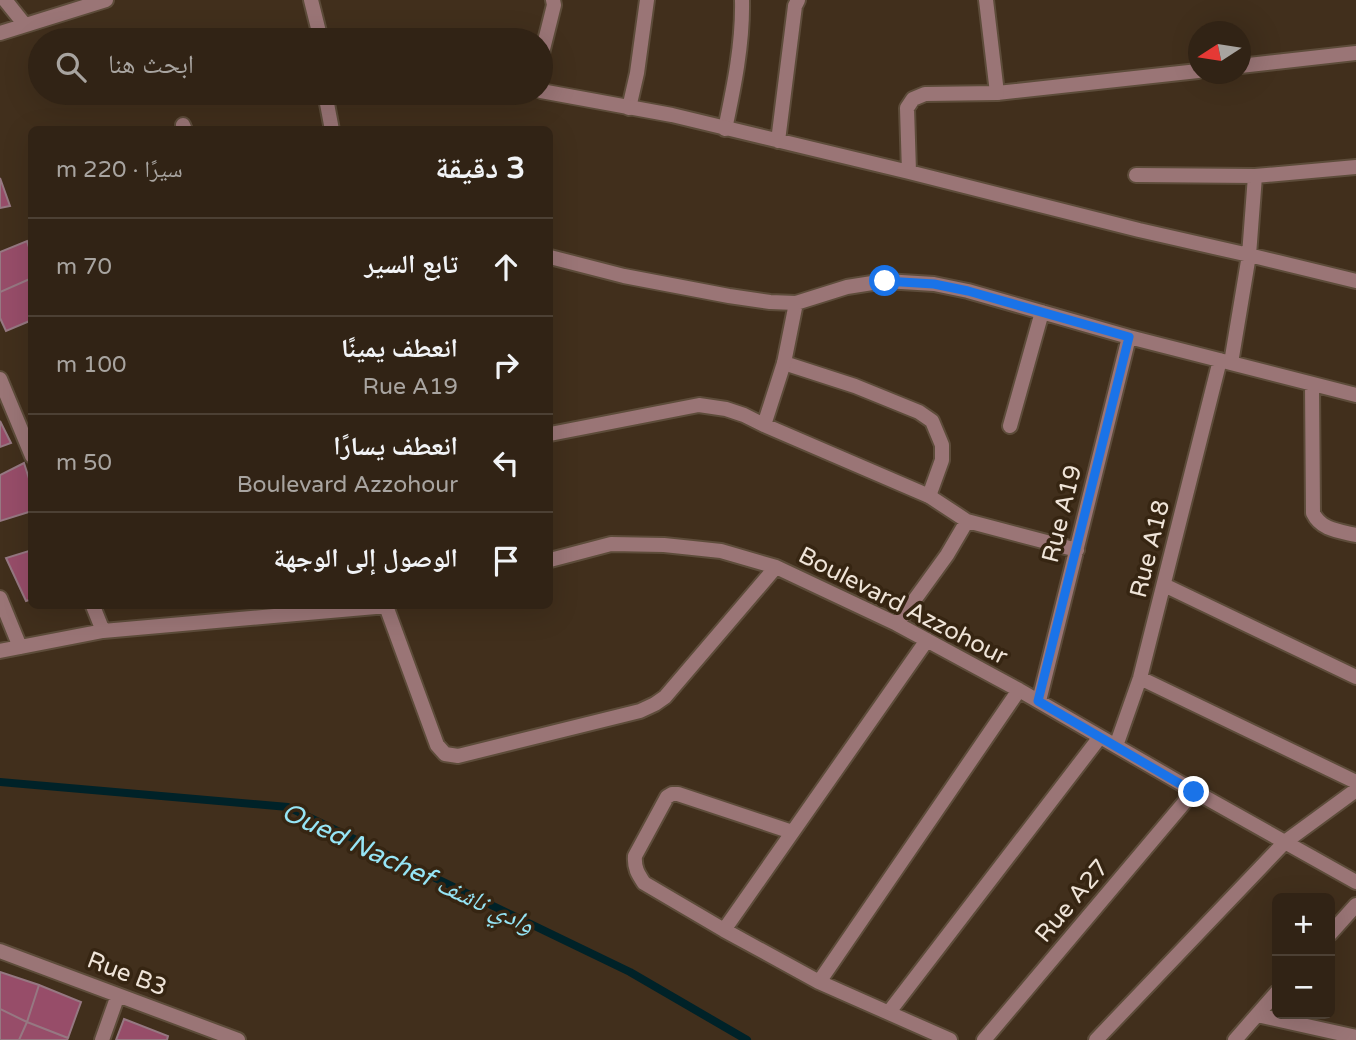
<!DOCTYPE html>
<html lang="ar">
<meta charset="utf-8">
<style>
:root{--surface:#312315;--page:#392b1e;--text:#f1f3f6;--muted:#a8a4a0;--line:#4c4034}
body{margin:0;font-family:"Varela Round","Noto Naskh Arabic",sans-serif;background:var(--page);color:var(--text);direction:rtl}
.controls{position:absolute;right:21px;bottom:21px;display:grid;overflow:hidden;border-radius:10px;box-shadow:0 7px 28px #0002}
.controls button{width:63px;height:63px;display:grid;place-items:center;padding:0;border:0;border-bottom:2px solid var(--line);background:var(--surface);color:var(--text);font:35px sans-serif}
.compass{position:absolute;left:1188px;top:21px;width:63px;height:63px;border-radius:50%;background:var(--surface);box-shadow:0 7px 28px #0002;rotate:258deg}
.stop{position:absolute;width:21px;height:21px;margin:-16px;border:5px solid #1a73e8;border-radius:50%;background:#fff}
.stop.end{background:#1a73e8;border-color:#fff;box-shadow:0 2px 7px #0008}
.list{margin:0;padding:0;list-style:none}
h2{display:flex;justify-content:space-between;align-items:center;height:91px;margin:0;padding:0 28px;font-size:30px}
h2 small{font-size:23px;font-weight:400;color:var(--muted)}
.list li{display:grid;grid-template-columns:46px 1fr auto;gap:21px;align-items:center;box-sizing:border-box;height:98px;padding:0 28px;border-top:2px solid var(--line)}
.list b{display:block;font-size:26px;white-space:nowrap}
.list p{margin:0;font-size:23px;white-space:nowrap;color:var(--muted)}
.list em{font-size:23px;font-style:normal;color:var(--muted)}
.icon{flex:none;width:38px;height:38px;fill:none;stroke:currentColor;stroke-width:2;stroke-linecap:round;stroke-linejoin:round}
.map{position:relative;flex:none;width:1356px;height:1040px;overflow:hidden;direction:ltr}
.search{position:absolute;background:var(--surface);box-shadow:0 7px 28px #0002;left:28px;top:28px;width:525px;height:77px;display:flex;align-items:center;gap:18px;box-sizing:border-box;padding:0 24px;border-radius:38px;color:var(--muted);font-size:26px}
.panel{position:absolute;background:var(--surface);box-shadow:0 7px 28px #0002;left:28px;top:126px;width:525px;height:483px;border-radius:10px;direction:rtl}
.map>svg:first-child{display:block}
</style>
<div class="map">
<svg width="1356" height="1040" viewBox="0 0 1356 1040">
<rect width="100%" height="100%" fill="#412f1c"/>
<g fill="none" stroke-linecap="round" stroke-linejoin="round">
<path stroke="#002228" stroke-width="8" d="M0,782L288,807L630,972L747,1040"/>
</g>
<path fill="#974d69" stroke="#967882" stroke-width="2" d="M0,178L10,206L0,208Z
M27,241L32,257V278L0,292V252Z
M32,278V320L6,331L0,318V292Z
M0,421L11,443L0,447Z
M24,463L32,488V511L0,521V475Z
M32,550V599L26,601L6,558Z
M0,972L39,985L27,1022L0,1009Z
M39,985L81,1002L68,1038L27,1022Z
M0,1009L27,1022L19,1040H0Z
M124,1019L168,1036L167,1040H116Z
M27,1022L68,1038L67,1040H19Z"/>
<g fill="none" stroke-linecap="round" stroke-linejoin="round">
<defs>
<path id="service" d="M541,57L554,5L553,0
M1240,66L1356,53
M997,93L1198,71
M629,108L637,73L647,0
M725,129C734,87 743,43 742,0
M784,363L855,386L919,412L932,421L942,445V460L929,496"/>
<path id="minor" d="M5,0L25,25
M311,0L321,40
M0,33L106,0
M320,38L344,40
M541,91L672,115L909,172L1139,230L1249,255L1356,281
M325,93L332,130
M183,125L185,130
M778,141L795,6L798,0
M909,172L907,108L913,99L925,94L997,93L986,0
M1136,175L1255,176L1356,167
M550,257L624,276L729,296L770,302L796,303L847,287L885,281L934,284L968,291L1129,337L1356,395
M1231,363L1249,255L1255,176
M0,379L32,456
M1312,384L1313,513C1321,530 1339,531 1356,535
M764,425L784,363L796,303
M1010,426L1042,312
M550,434L699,405L726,409L744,415L764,425L929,496L967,521L1077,550
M550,560L611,544L664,545L721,551L776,567L897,624L1019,690L1194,791L1356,882
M1164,585L1356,677
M0,598L20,647
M93,606L103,631
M386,606L437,745L445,754L458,756L640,711L655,704L665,697L776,567
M897,624L947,555L967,521
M0,651L103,631L387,606
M1140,678L1356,782
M1039,701L1129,337
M1116,746L1140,678L1220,360
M792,832L678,794H672L667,797L635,856C634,868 638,874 644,883L724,930L819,982L950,1040
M724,930L927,640
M1330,934L1356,905
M0,951L238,1040
M819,982L1019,690
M889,1012L1100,737
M1257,1015L1356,1037
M102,1040L118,995
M984,1040L1194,791
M1096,1040L1285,842L1356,790
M1235,1040L1277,992"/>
</defs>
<use href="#service" stroke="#5d4c3a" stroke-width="18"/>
<use href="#minor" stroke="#5d4c3a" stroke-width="18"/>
<use href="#service" stroke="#9a7576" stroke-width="14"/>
<use href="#minor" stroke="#9a7576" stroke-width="14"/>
</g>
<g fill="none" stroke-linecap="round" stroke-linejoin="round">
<path stroke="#1a73e8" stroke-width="9" d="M885,281L934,284L968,291L1129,337L1038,701L1194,792"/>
</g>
<g text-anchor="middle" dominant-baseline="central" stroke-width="7" stroke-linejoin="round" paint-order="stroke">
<g font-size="24" fill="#efe4d8" stroke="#362512">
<text transform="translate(1062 514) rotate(-76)">Rue A19</text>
<text transform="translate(1150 549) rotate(-76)">Rue A18</text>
<text transform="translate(903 606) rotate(27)">Boulevard Azzohour</text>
<text transform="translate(1072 901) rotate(-50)">Rue A27</text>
<text transform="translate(127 974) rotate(21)">Rue B3</text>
</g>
<g font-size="26" font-style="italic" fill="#96e5f6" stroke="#362512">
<text transform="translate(408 868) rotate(25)">Oued Nachef وادي ناشف</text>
</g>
</g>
</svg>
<div class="controls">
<button>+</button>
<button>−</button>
</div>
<svg class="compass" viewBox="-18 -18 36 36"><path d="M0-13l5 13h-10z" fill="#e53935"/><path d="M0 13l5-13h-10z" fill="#a8a4a0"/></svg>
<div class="stop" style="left:885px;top:281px"></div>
<div class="stop end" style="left:1194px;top:792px"></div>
<div class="search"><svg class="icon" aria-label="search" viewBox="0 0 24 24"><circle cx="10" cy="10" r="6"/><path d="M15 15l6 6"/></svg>ابحث هنا</div>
<section class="panel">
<h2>3 دقيقة<small>سيرًا · 220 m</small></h2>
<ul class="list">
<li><svg class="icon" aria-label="ahead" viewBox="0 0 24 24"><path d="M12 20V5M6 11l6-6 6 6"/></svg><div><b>تابع السير</b></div><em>70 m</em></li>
<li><svg class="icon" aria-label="right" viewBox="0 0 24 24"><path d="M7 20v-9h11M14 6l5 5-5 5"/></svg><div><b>انعطف يمينًا</b><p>Rue A19</p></div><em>100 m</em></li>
<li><svg class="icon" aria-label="left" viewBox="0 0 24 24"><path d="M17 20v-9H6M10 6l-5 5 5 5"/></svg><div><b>انعطف يسارًا</b><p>Boulevard Azzohour</p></div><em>50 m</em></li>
<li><svg class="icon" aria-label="arrive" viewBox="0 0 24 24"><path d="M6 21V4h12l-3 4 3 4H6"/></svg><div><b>الوصول إلى الوجهة</b></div></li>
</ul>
</section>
</div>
